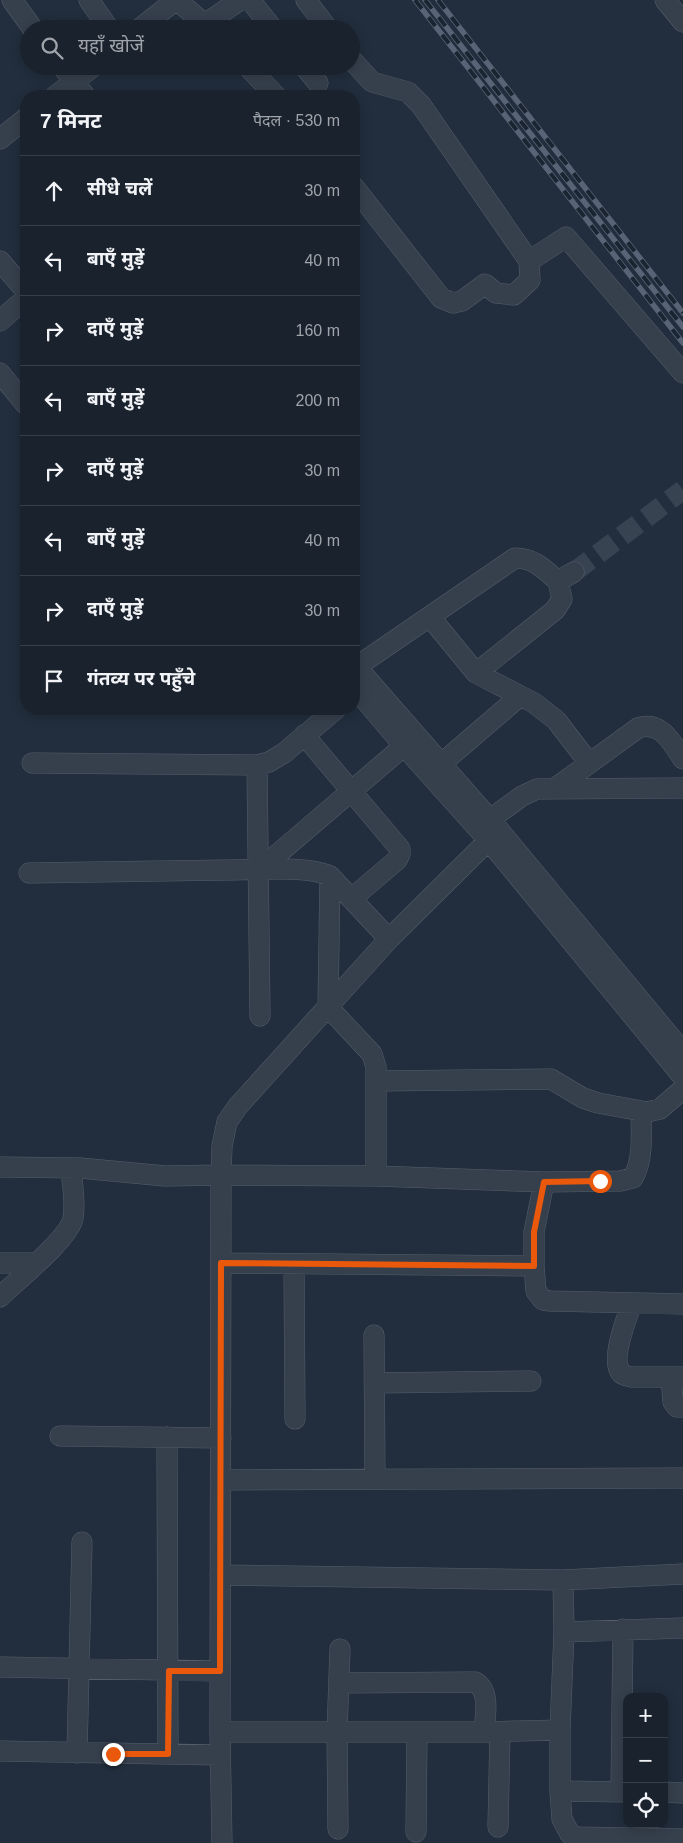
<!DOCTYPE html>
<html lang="hi">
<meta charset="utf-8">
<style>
:root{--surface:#1a222e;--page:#272f3a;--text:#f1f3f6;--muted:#9fa4aa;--line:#383f4a}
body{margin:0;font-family:Helvetica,"Noto Sans Devanagari",sans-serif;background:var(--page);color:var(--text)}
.controls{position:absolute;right:15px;bottom:15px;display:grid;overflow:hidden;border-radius:10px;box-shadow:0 2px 12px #0003}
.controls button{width:45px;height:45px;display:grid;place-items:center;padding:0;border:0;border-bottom:1px solid var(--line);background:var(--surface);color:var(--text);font:25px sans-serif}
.stop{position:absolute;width:15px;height:15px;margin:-11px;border:4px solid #ea580c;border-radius:50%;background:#fff}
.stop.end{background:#ea580c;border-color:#fff;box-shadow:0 1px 5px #0008}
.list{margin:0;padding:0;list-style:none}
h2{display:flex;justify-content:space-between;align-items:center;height:65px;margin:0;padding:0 20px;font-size:21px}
h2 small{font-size:16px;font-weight:400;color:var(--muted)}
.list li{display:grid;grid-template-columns:32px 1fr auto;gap:15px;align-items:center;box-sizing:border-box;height:70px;padding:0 20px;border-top:1px solid var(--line)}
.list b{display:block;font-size:19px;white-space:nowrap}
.list em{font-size:16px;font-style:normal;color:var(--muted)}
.icon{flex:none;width:28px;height:28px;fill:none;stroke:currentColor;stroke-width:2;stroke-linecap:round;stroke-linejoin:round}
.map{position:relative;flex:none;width:683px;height:1843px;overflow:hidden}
.search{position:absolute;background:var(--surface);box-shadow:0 2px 12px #0003;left:20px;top:20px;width:340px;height:55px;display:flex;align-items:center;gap:12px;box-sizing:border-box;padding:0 18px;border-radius:28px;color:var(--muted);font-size:19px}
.panel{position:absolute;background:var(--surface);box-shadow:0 2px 12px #0003;left:20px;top:90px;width:340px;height:625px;border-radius:20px}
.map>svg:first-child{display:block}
</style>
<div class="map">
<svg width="683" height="1843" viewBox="0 0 683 1843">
<rect width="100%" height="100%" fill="#222e3d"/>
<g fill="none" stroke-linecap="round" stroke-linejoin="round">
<path stroke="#384352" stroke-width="20" stroke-dasharray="20 10" stroke-linecap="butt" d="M574,572L683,490"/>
<defs>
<path id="minor" d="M12,0L33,29
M89,0L109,29
M177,0L210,29
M250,0L273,29
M306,0L328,29
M665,0L683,22
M205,24L240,0
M139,29L176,0
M351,59L372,82L408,92L421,105L529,261L530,280L514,295L496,293L485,284L462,301L453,303L441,298L354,187
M62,66L85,96
M247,66L276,96
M304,66L318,83
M55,96L94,66
M0,139L26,118
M0,261L26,291
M529,261L566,237L683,373
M0,321L26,298
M0,373L26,405
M430,617L476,673L534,703L556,720L589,763
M354,664L499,830L683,1052
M356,667L515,558C534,558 544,569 558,581L574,572
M476,673L555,610L562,599L558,581
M354,687L404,746L489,841L683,1077
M304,735L400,849V854L397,860L351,899
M32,763L257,765L269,762L284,753L336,709
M441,764L520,696
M257,765L260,1016
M554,789L638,728C661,720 672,743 683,759
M489,820L522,796L537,789L683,788
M259,870L404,746
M29,873C96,872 162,871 228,870C254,870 308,865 330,876L389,939
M330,876L328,1007L372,1054L376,1067V1176
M377,1081L551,1079L583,1098L598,1103L647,1112L660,1109L683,1089
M0,1167L80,1168L165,1176L221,1175L376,1176L544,1182L620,1181L633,1178C644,1159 641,1132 641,1111
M544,1182L534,1232V1266L536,1291L543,1300L550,1301L683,1304
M0,1263H36
M221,1263L534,1266
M294,1264L295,1419
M0,1297C16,1281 70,1238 73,1218C76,1202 72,1184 71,1168
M632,1303C627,1317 610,1360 621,1373C624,1376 628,1376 632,1377H683
M374,1335L375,1479
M671,1377L673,1402L677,1407H683
M374,1383L531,1381
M60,1436L221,1438
M167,1437L168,1754
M221,1480L683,1478
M683,1574L563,1580L564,1632L560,1730V1791L562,1819L570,1834L577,1837L683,1839
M220,1575L563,1580
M564,1632L683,1628
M0,1667L220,1671
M339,1683L475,1682C491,1691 485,1716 484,1732
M220,1732H484L560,1730
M0,1751L220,1755
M77,1753L82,1542
M560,1791L627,1792
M621,1792L623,1629
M664,1792L683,1793
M498,1827L500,1732
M338,1829L337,1733L340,1649
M416,1832L417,1733
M222,1843L220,1732L221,1175L222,1146L227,1122L238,1106L389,939L499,830"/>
</defs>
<use href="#minor" stroke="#545e6b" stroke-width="21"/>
<use href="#minor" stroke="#36404d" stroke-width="20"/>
<defs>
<path id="rail" d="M415,0L683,343
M425,0L683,327
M438,0L683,313"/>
</defs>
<use href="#rail" stroke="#586475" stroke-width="5.5"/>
<use href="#rail" stroke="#1b2532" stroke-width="4" stroke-dasharray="11" stroke-linecap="butt"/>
</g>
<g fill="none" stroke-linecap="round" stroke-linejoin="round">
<path stroke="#ea580c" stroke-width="6" d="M113,1754H168L169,1671H220L221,1263L534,1266V1232L544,1182L600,1181"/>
</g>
</svg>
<div class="controls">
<button>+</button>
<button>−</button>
<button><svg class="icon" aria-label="locate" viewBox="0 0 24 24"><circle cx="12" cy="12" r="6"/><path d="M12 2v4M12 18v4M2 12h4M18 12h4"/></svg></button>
</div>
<div class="stop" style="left:600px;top:1181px"></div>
<div class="stop end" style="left:113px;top:1754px"></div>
<div class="search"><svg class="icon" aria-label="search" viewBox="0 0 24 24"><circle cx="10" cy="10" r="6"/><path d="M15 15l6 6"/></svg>यहाँ खोजें</div>
<section class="panel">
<h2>7 मिनट<small>पैदल · 530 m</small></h2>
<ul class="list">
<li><svg class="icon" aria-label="ahead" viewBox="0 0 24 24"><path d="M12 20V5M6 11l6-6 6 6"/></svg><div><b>सीधे चलें</b></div><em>30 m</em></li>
<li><svg class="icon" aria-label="left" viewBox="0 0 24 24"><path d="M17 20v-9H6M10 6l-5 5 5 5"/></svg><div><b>बाएँ मुड़ें</b></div><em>40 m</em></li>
<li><svg class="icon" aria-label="right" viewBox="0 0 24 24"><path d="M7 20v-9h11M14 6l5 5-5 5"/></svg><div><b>दाएँ मुड़ें</b></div><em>160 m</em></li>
<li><svg class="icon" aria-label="left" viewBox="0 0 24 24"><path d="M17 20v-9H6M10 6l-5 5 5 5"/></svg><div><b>बाएँ मुड़ें</b></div><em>200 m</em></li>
<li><svg class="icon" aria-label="right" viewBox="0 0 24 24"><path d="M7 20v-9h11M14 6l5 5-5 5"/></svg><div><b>दाएँ मुड़ें</b></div><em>30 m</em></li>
<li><svg class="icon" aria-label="left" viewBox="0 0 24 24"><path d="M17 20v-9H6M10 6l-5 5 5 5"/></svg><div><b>बाएँ मुड़ें</b></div><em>40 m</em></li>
<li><svg class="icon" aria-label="right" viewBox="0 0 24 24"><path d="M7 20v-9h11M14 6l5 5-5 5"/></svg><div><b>दाएँ मुड़ें</b></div><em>30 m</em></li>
<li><svg class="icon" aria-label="arrive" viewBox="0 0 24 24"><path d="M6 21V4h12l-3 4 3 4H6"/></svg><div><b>गंतव्य पर पहुँचे</b></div></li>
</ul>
</section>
</div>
